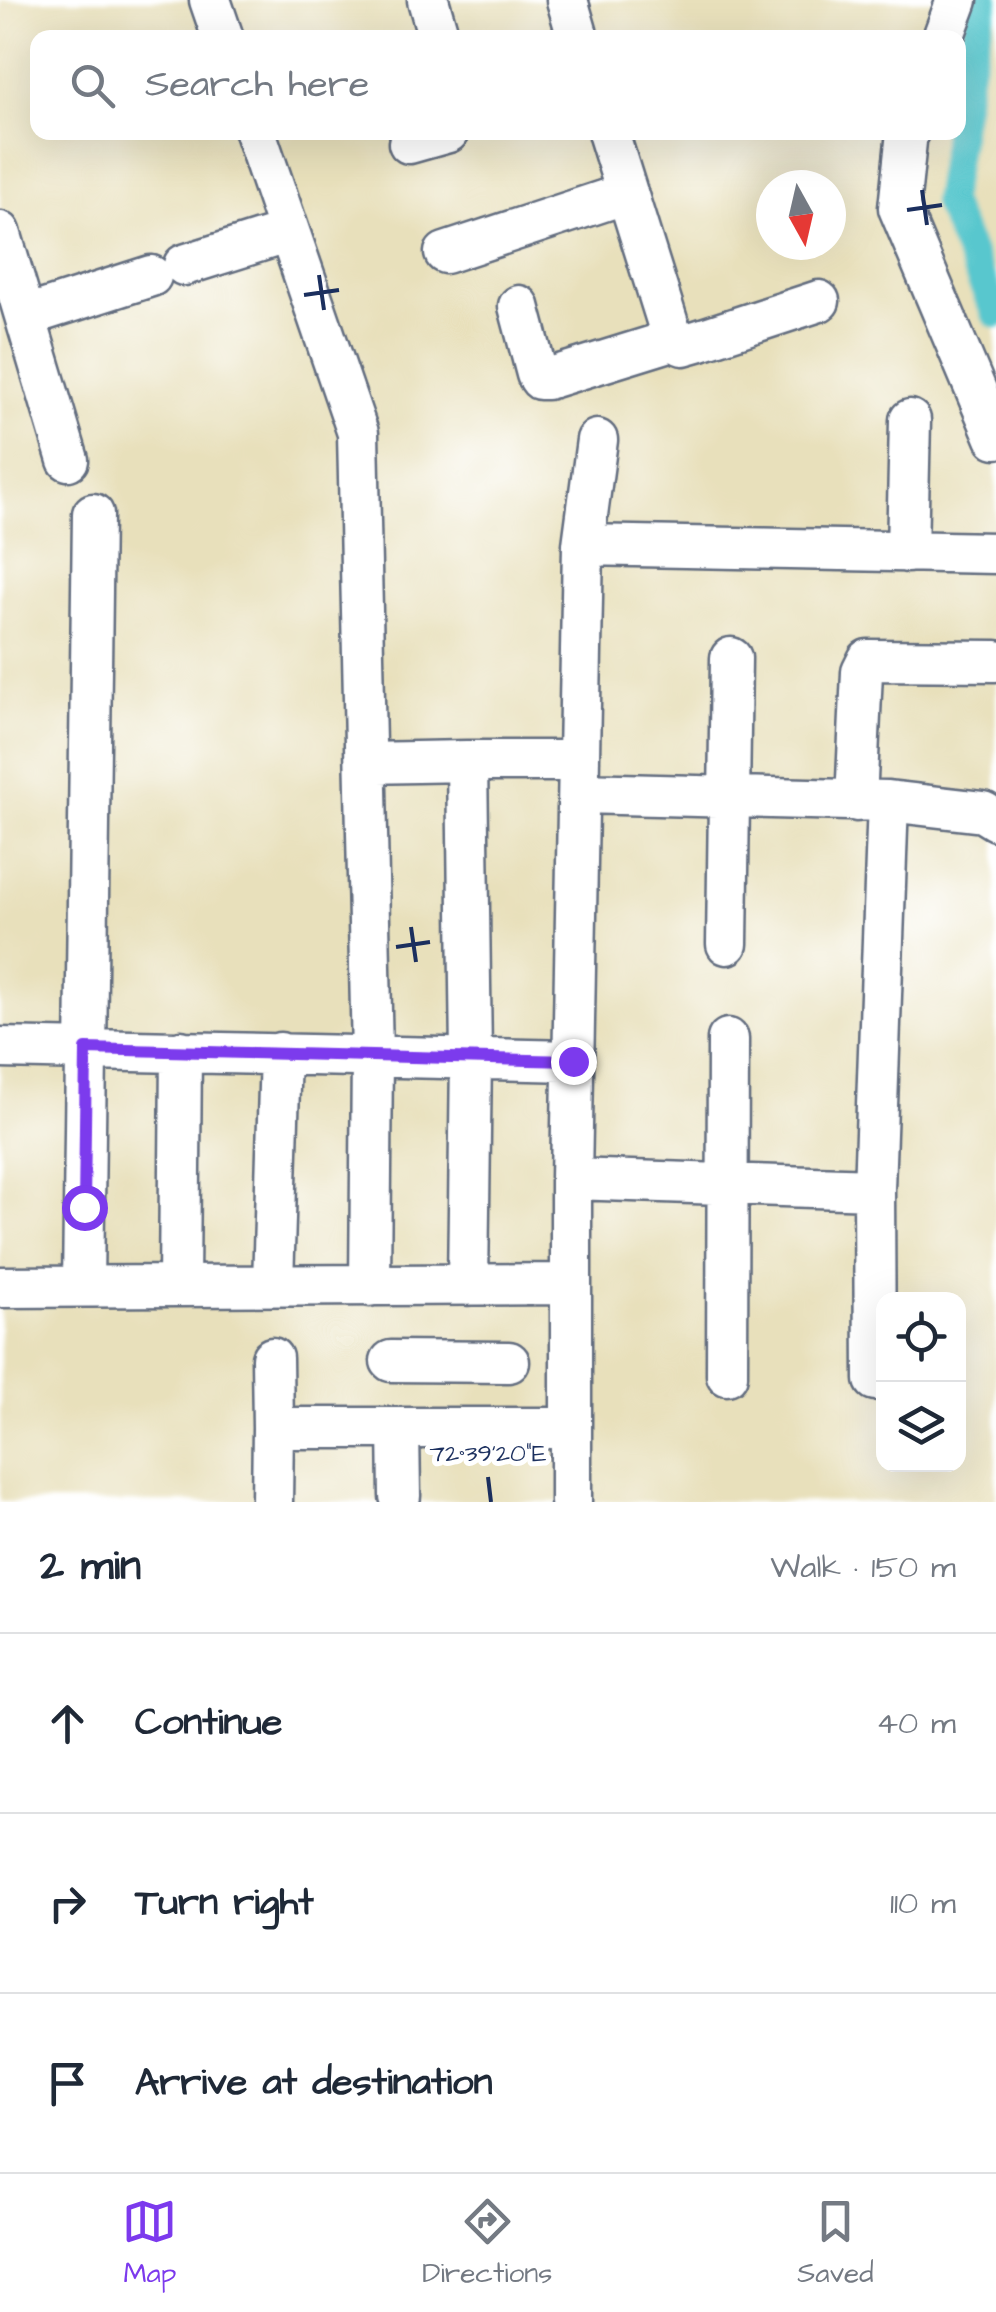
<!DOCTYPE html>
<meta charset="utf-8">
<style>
:root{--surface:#fff;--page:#f6f6f7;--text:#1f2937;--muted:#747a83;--line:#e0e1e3;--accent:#7c3aed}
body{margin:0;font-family:"Architects Daughter",sans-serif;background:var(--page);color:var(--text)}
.controls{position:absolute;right:30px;bottom:30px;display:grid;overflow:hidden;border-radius:20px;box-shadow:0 10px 40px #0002}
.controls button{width:90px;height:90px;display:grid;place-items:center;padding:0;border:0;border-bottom:2px solid var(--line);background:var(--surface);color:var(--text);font:50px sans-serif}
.compass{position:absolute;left:756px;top:170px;width:90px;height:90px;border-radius:50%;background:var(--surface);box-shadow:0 10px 40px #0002;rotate:172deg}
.stop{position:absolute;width:30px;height:30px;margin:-22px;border:8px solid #7c3aed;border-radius:50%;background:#fff}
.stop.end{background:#7c3aed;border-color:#fff;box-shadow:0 2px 10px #0008}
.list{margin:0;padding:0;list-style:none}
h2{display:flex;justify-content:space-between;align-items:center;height:130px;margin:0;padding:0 40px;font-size:42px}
h2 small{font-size:32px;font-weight:400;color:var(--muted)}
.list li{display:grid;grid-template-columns:65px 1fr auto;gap:30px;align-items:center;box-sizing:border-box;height:180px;padding:0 40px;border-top:2px solid var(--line)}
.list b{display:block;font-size:38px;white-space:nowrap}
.list em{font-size:32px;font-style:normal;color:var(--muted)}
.icon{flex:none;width:55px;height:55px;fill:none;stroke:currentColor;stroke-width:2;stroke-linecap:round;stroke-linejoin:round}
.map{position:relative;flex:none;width:996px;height:1502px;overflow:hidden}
.search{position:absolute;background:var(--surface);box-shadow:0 10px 40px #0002;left:30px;right:30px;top:30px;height:110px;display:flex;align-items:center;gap:25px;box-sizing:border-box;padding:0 35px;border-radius:20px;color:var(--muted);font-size:38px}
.sheet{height:670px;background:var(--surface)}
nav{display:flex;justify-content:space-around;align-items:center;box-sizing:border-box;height:140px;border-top:2px solid var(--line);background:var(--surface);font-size:28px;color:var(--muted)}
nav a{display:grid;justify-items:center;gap:5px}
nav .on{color:var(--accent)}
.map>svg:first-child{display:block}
</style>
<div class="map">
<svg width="996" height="1502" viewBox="0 0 996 1502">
<rect width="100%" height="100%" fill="#fff"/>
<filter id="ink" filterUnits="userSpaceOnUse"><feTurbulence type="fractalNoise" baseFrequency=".01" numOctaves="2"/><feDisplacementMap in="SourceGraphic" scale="20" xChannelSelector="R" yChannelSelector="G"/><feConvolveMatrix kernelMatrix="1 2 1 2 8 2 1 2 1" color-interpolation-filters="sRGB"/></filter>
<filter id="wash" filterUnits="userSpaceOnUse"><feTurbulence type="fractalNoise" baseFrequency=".0048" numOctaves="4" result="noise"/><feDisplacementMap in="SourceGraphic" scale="40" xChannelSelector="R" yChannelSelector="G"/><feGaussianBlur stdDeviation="2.25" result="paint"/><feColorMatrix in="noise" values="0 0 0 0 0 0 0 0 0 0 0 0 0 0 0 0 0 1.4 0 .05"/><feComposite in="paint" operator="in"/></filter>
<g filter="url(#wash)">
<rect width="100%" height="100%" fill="#e8e0bb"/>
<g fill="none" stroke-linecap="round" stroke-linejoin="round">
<path stroke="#59c7ce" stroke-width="30" d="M958,127L969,63L984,0
M958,132L947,202L996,313"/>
</g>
</g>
<g filter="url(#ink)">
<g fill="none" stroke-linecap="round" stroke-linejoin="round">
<defs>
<path id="minor" d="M210,0L223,38
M428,0L439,38
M567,0L578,38
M943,38L957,0
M255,132L358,433L372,1055L370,1286
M608,132L673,340
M907,132L899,208L996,438
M409,143L448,132
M0,232L68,460
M445,253L627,193
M184,265L289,232
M519,306L537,374L540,379H547L673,340L683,345L697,341L819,301
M26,316L151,276
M583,545L996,553
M907,552L910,420
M366,763L467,761
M580,793L888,801L874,1189
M856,801L862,672L868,660L996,661
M888,801L983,812L996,820
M727,944L731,658
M0,1048L573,1061
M571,1179L874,1189L875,1380
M273,1284L280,1053
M179,1285L181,1051
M468,1285L471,1056L467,761H579
M83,1286L93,514
M0,1287L570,1284
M272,1358L273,1428
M391,1361L509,1362
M727,1375L728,1039
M399,1428L400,1496
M272,1502L273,1428H571
M571,1502V1179L583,545L597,440"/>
</defs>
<use href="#minor" stroke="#636d7f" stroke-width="45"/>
<use href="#minor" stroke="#fff" stroke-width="40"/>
</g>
</g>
<g fill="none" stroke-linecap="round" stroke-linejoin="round" filter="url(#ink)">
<path stroke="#7c3aed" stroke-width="12" d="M84,1207L86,1049L573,1061"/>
</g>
<path fill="none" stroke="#1b2f5e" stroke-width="4" d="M922,190L927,225M907,210L942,205M319,275L324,310M304,295L339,290M411,927L416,962M396,947L430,942M488,1477L491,1502"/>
<g font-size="25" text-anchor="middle" fill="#1b2f5e" stroke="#fff" stroke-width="10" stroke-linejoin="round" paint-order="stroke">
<text x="488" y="1461">72°39'20"E</text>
</g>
</svg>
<div class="controls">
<button><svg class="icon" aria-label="locate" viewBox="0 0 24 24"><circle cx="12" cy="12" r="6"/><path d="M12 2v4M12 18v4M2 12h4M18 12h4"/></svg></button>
<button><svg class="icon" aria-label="layers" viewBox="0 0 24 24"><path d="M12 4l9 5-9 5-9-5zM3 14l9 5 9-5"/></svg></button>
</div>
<svg class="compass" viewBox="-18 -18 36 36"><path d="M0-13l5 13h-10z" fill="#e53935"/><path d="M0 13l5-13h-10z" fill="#747a83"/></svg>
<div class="stop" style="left:84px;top:1207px"></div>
<div class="stop end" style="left:573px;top:1061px"></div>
<div class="search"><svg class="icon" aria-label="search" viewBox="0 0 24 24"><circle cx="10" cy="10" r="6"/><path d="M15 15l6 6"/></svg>Search here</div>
</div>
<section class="sheet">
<h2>2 min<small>Walk · 150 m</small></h2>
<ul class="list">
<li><svg class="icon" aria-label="ahead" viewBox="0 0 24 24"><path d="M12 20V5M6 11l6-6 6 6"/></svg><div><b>Continue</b></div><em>40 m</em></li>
<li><svg class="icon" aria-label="right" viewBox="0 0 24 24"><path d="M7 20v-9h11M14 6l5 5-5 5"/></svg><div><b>Turn right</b></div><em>110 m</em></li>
<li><svg class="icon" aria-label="arrive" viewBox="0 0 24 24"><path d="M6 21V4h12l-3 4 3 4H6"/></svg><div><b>Arrive at destination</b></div></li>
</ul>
</section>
<nav>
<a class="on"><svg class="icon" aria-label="map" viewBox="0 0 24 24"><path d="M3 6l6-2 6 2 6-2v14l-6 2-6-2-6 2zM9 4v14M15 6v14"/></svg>Map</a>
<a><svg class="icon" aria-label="directions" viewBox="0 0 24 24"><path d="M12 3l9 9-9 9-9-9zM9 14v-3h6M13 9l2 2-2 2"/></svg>Directions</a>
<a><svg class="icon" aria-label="saved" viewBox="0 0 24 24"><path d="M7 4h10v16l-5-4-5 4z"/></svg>Saved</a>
</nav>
